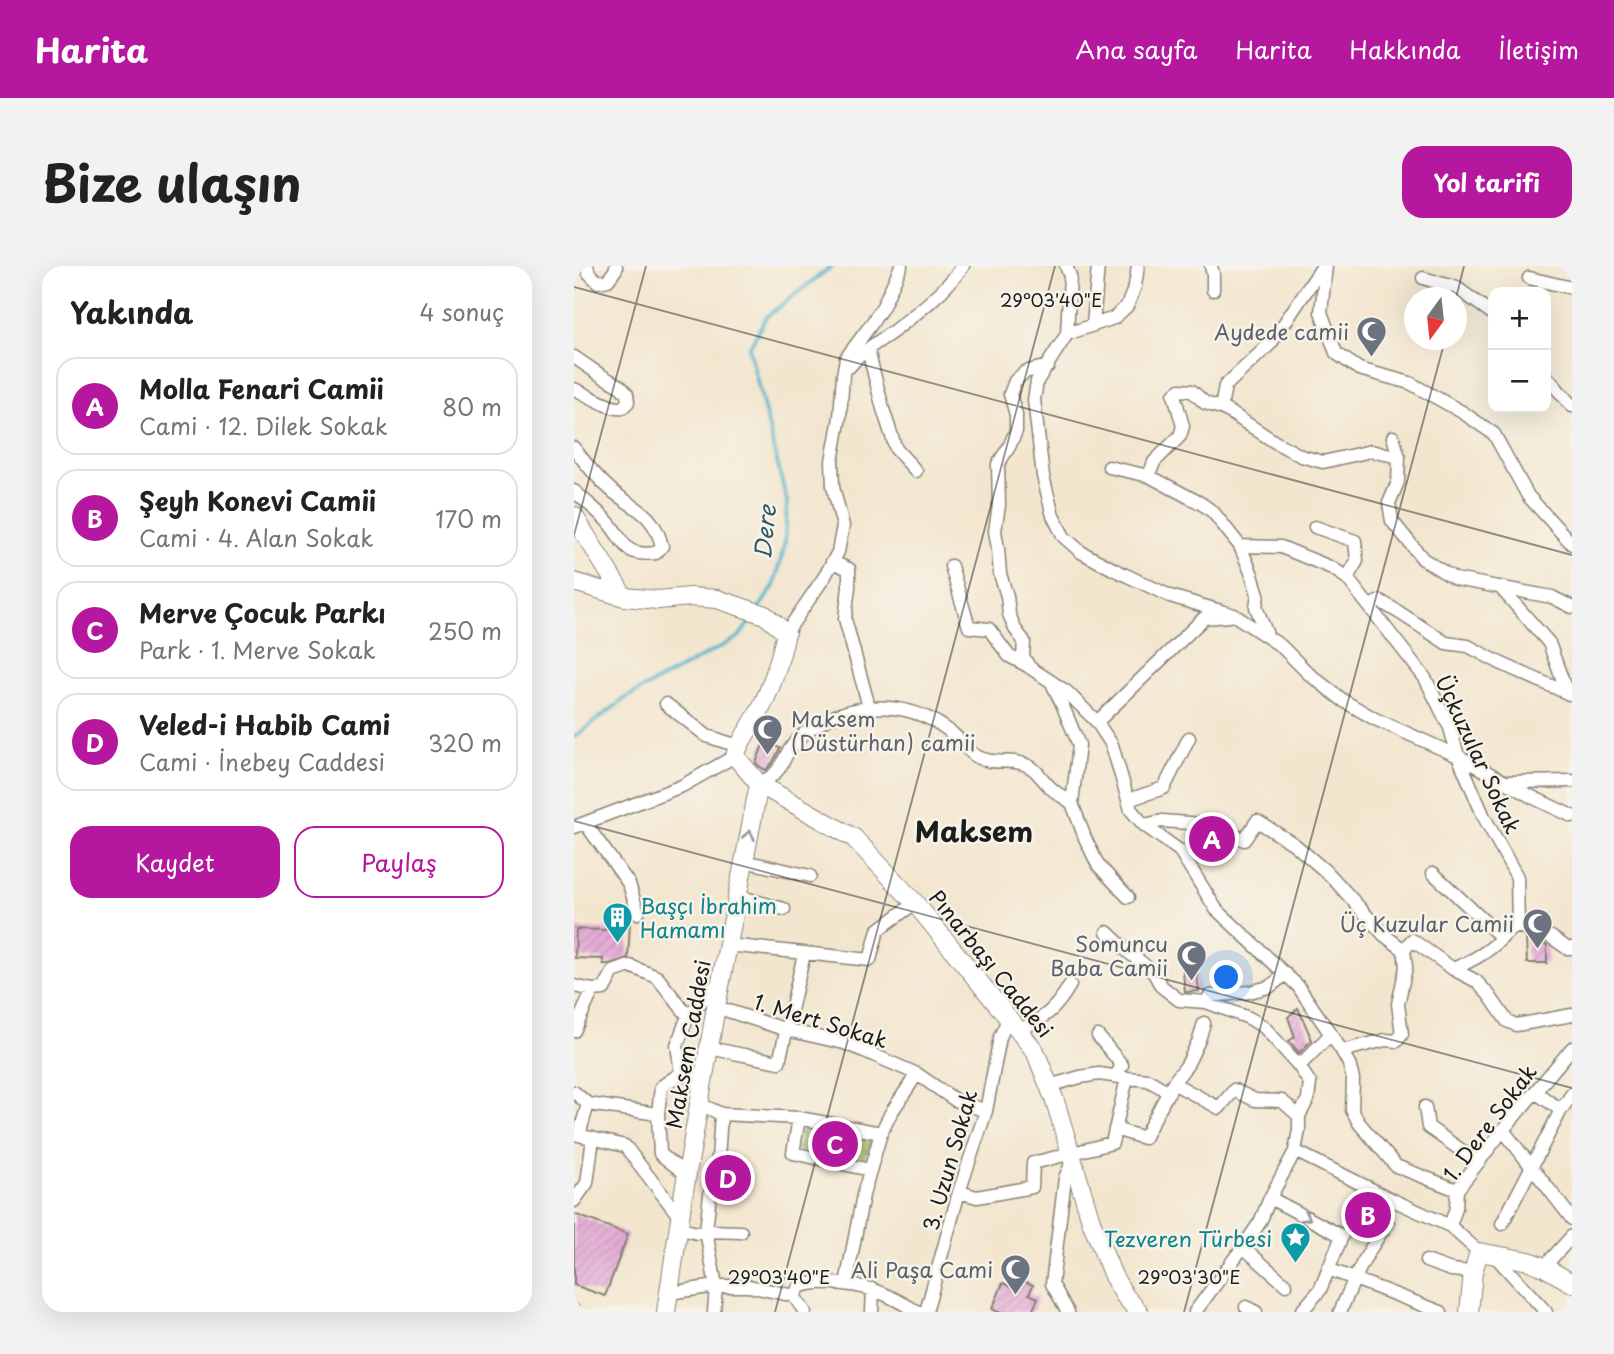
<!DOCTYPE html>
<html lang="tr">
<meta charset="utf-8">
<style>
:root{--surface:#fff;--page:#f2f2f2;--text:#222;--muted:#767676;--line:#e0e0e0;--accent:#b5179e}
body{margin:0;font-family:"Playpen Sans",sans-serif;background:var(--page);color:var(--text)}
.controls{position:absolute;right:21px;top:21px;display:grid;overflow:hidden;border-radius:14px;box-shadow:0 7px 28px #0002}
.controls button{width:63px;height:63px;display:grid;place-items:center;padding:0;border:0;border-bottom:2px solid var(--line);background:var(--surface);color:var(--text);font:35px sans-serif}
.compass{position:absolute;left:830px;top:21px;width:63px;height:63px;border-radius:50%;background:var(--surface);box-shadow:0 7px 28px #0002;rotate:195deg}
.you{position:absolute;left:653px;top:712px;width:24px;height:24px;margin:-18px;border:5px solid #fff;border-radius:50%;background:#1a73e8;box-shadow:0 0 0 10px #1a73e833}
.badge{display:grid;place-items:center;width:46px;height:46px;border-radius:50%;background:var(--accent);color:#fff;font-size:23px;font-weight:700}
.pin{position:absolute;translate:-50% -50%;border:4px solid #fff;box-shadow:0 2px 7px #0006}
.list{margin:0;padding:0;list-style:none}
h2{display:flex;justify-content:space-between;align-items:center;height:91px;margin:0;padding:0 28px;font-size:30px}
h2 small{font-size:23px;font-weight:400;color:var(--muted)}
.list li{display:grid;grid-template-columns:46px 1fr auto;gap:21px;align-items:center;box-sizing:border-box;height:98px;margin:0 14px 14px;padding:0 14px;border:2px solid var(--line);border-radius:21px}
.list b{display:block;font-size:26px;white-space:nowrap}
.list p{margin:0;font-size:23px;white-space:nowrap;color:var(--muted)}
.list em{font-size:23px;font-style:normal;color:var(--muted)}
.actions{display:flex;gap:14px;padding:21px 28px}
.actions a{flex:1;padding:16px 0;border:2px solid var(--accent);border-radius:21px;text-align:center;font-size:24px;color:var(--accent)}
.actions .main{background:var(--accent);color:#fff}
.map{position:relative;flex:none;width:998px;height:1046px;overflow:hidden;border-radius:21px}
header{display:flex;align-items:center;gap:42px;box-sizing:border-box;height:98px;padding:0 35px;background:var(--accent);color:#fff}
header strong{font-size:33px}
nav{display:flex;gap:38px;margin-inline-start:auto;font-size:24px}
.intro{display:flex;align-items:center;justify-content:space-between;box-sizing:border-box;height:168px;padding:0 42px}
h1{margin:0;font-size:49px}
.button{padding:18px 32px;border-radius:21px;background:var(--accent);color:#fff;font-size:24px;font-weight:700}
main{display:flex;gap:42px;padding:0 42px}
aside{flex:1;background:var(--surface);border-radius:21px;box-shadow:0 7px 28px #0002}
.map>svg:first-child{display:block}
</style>
<header>
<strong>Harita</strong>
<nav><a>Ana sayfa</a><a>Harita</a><a>Hakkında</a><a>İletişim</a></nav>
</header>
<div class="intro"><h1>Bize ulaşın</h1><a class="button">Yol tarifi</a></div>
<main>
<aside>
<h2>Yakında<small>4 sonuç</small></h2>
<ul class="list">
<li><span class="badge">A</span><div><b>Molla Fenari Camii</b><p>Cami · 12. Dilek Sokak</p></div><em>80 m</em></li>
<li><span class="badge">B</span><div><b>Şeyh Konevi Camii</b><p>Cami · 4. Alan Sokak</p></div><em>170 m</em></li>
<li><span class="badge">C</span><div><b>Merve Çocuk Parkı</b><p>Park · 1. Merve Sokak</p></div><em>250 m</em></li>
<li><span class="badge">D</span><div><b>Veled-i Habib Cami</b><p>Cami · İnebey Caddesi</p></div><em>320 m</em></li>
</ul>
<div class="actions"><a class="main">Kaydet</a><a>Paylaş</a></div>
</aside>
<div class="map">
<svg width="998" height="1046" viewBox="0 0 998 1046">
<defs>
<pattern id="park-tufts" width="24" height="20" patternUnits="userSpaceOnUse" patternTransform="scale(1.75)"><rect width="24" height="20" fill="#abc064"/><path d="M3 7l-1-3M5 7V3M7 7l1-3M15 17l-1-3M17 17v-4M19 17l1-3" fill="none" stroke="#93a456"/></pattern>
<pattern id="building-hatch" width="6" height="6" patternUnits="userSpaceOnUse" patternTransform="scale(1.75)"><rect width="6" height="6" fill="#e4acd6"/><path d="M-1 1l2-2M0 6l6-6M5 7l2-2" fill="none" stroke="#c393b7"/></pattern>
</defs>
<rect width="100%" height="100%" fill="#f7f3e8"/>
<filter id="ink" filterUnits="userSpaceOnUse"><feTurbulence type="fractalNoise" baseFrequency=".0143" numOctaves="2"/><feDisplacementMap in="SourceGraphic" scale="14" xChannelSelector="R" yChannelSelector="G"/><feConvolveMatrix kernelMatrix="1 2 1 2 8 2 1 2 1" color-interpolation-filters="sRGB"/></filter>
<filter id="wash" filterUnits="userSpaceOnUse"><feTurbulence type="fractalNoise" baseFrequency=".00686" numOctaves="4" result="noise"/><feDisplacementMap in="SourceGraphic" scale="28" xChannelSelector="R" yChannelSelector="G"/><feGaussianBlur stdDeviation="1.57" result="paint"/><feColorMatrix in="noise" values="0 0 0 0 0 0 0 0 0 0 0 0 0 0 0 0 0 1.4 0 .05"/><feComposite in="paint" operator="in"/></filter>
<g filter="url(#wash)">
<rect width="100%" height="100%" fill="#f3e6cf"/>
<path fill="url(#park-tufts)" stroke="#646e40" stroke-width="2" d="M230,856L300,871L287,897L223,884Z"/>
<g fill="none" stroke-linecap="round" stroke-linejoin="round">
<path stroke="#4fb4ce" stroke-width="3.5" d="M185,342L200,320L211,277L213,236L175,82L192,51L258,0
M0,471L52,432L165,371L179,351"/>
</g>
<g id="blocks">
<path fill="url(#building-hatch)" d="M190,476L206,482L199,496L192,504L186,501L182,497Z
M33,655L56,657L54,692L35,698H29V693L1,692L2,663L32,664Z
M952,672L973,679V697H953Z
M623,705L625,725L611,726L609,706Z
M724,742L738,774L725,787L715,775L721,771L714,751Z
M151,901L167,904L162,924L147,921Z
M789,935L803,938L799,962L785,960Z
M0,948L54,968L31,1030L0,1019Z
M445,1013L459,1019L455,1028L464,1032L458,1046H424L418,1043L429,1017L441,1022Z"/>
</g>
</g>
<g filter="url(#ink)">
<use href="#blocks" fill-opacity="0" stroke="#888176" stroke-width="2"/>
<g fill="none" stroke-linecap="round" stroke-linejoin="round">
<defs>
<path id="street" d="M13,0L15,7L24,16L34,14L42,3V0
M492,0L496,10L493,68
M564,0L561,20L553,40L540,52L493,68L463,115L460,134L469,210L479,250L490,271L507,286L541,304L596,330L660,349L707,380L735,408L770,435L801,453L884,490L958,531L998,550
M637,0L639,8V24
M752,0L747,46L762,87L785,103L836,117L888,146L920,168L954,230L998,278
M849,12L883,22L919,48
M955,12L998,22
M519,59L524,0
M294,84L309,143L322,183L342,205
M0,91L25,108L47,121L53,128L54,136L48,142C36,144 13,128 0,123
M474,100L451,106L441,115L436,128L442,149V165L435,181L424,198L425,239L421,265L424,283L426,308L433,330L435,348L441,363L450,375L449,390L455,401L493,426L523,456L538,479L557,544L570,559L606,585L642,643L724,720L768,785L811,774L823,775L828,768L824,738L832,701L830,684
M275,101C287,86 301,78 317,67C343,47 370,27 389,0
M972,110L998,140
M647,142L651,120L697,77L749,0
M819,171L825,191
M0,182C11,197 23,212 37,224C61,244 79,245 88,280L82,287C49,291 52,277 34,256C24,245 11,235 0,225
M535,201L575,210L628,238L639,246L666,280L677,306L684,328L682,341L693,369
M575,210L580,196L606,170L609,160L600,129L606,124L618,125L631,137L647,142L657,147L701,176L727,190L749,196L797,185L825,191L824,216L815,237L818,255L849,293L881,313L978,331L998,341
M741,261L781,275L783,295L773,312
M666,280L707,281L758,302L773,312L851,412L876,462L884,490L910,551L943,611L944,660
M258,296L275,303V321L271,353L295,441
M377,300L395,361L415,363L435,390L454,400
M926,321L975,377L993,427L995,428
M795,340L806,335L826,347L872,377L894,380L926,397L993,427
M212,367L251,310L264,286L269,260L259,221L258,195L266,151L269,109L272,92L296,60L309,40L327,0
M478,417L488,438L505,479L498,537L511,572L524,599L554,631
M92,438L133,470L164,480
M523,456L630,352L655,350
M935,516L998,515
M185,518C190,515 198,511 202,506C208,500 211,490 216,483C222,474 234,463 244,458C287,434 339,435 379,468C387,475 392,484 402,490C420,501 441,490 458,502C465,507 470,516 477,522C483,528 491,532 498,537
M554,534L590,522L615,472
M11,557L55,618L64,647
M570,559L588,555L642,559L670,574L683,555L720,578L757,610L810,669L830,684
M0,561L108,520L161,490
M170,595L236,610
M859,607L928,672
M163,630L210,643
M533,666L552,684L580,707L587,720L605,734L632,736L675,752L690,761L725,800
M154,679L296,694L304,664L341,637
M830,684L838,674L879,703C893,697 906,691 918,681C929,672 929,667 944,660L977,671L993,682H998
M879,703L902,715L915,729L933,755L942,759L998,749
M0,720L19,724L30,723L39,706L56,700L83,711L114,750
M632,736L636,730L675,726L695,721L712,708
M142,741L213,764L270,777L295,787L343,808L381,834L412,845
M0,765L19,724
M444,765C471,751 481,745 496,719
M524,770L548,799L542,810
M135,782L205,796L230,688
M768,785L775,798L779,813L778,844L785,857L822,900L883,924
M107,807L87,821L84,848L86,888L113,909
M599,817L645,842L660,824L681,834L708,835L725,850
M129,818L107,807L103,779L114,750L145,716
M475,820L506,811L525,808L553,812L574,814L595,826
M0,826L14,838L84,848
M961,826L987,844
M126,838L147,848L225,852L307,867
M851,841L854,861L904,896
M225,852L219,887L296,904
M541,863L570,872L599,817L613,799L625,774L630,757
M929,864L998,953
M0,868L51,880L105,950
M5,869L14,838
M721,885L821,935L876,960L905,986
M385,926L403,931L458,921L459,897L538,877L553,812
M696,932L768,970L746,1024L727,1046
M0,935L13,917L19,872
M928,958L987,844L998,828
M876,960L882,942L883,924L929,864L998,782
M104,962L123,967L132,965L167,966
M669,981L712,1019
M921,990L972,1046
M852,995L877,1004L899,1006
M970,1001L998,970
M754,1003L867,1046
M272,1018L289,929L307,867L317,847L343,808
M95,1027L142,1020H175L220,1030L225,1021C246,1012 290,1019 310,1028C322,1033 333,1040 344,1046
M220,1030L231,1046
M672,1041L682,1046
M0,1045L1,1046
M140,1046L142,1020L132,965L136,928L144,893L147,848
M298,1046L299,1023
M352,1046L385,926L412,845L426,771L434,753
M494,1046L478,1018L491,912L499,894
M621,1046L669,981L686,956L696,932L721,885L725,864V850L734,833L736,817L725,800L757,768
M766,1046C779,1016 793,983 814,958"/>
<path id="secondary" d="M0,250L50,331
M0,316L50,331L84,334L117,331L143,333L191,349L212,367C206,394 198,421 185,446C177,461 166,474 161,490L185,518L280,572L341,637L461,785L481,835L517,955L539,1010L551,1030L565,1046
M92,1046L110,925L142,741L185,518
M895,1046L899,1006L905,986L955,995L970,1001L998,1017"/>
</defs>
<use href="#street" stroke="#888176" stroke-width="15"/>
<use href="#secondary" stroke="#888176" stroke-width="20"/>
<use href="#street" stroke="#fff" stroke-width="12"/>
<use href="#secondary" stroke="#fff" stroke-width="18"/>
</g>
<defs><path id="oneway-chevron" d="M-2-3.5L2.5 0L-2 3.5" fill="none" stroke-width="1.6" stroke-linecap="round" stroke-linejoin="round" transform="scale(1.75)"/></defs>
<g stroke="#999">
<use href="#oneway-chevron" transform="translate(175 569) rotate(-79)"/>
<use href="#oneway-chevron" transform="translate(732 951) rotate(28)"/>
</g>
</g>
<path fill="none" stroke="#1c1c1c" stroke-width="2" stroke-opacity="0.45" d="M0,21L998,289M882,32L890,0M0,269L72,0M0,555L998,822M201,1046L481,0M610,1046L871,74"/>
<defs>
<symbol id="mosque-pin" viewBox="-11 -11 22 30"><path d="M0 17L-7.5 6A9.5 9.5 0 1 1 7.5 6Z" fill="#6b7280" stroke="#f7f3e8"/><path d="M3.5-4.9A6 6 0 1 0 3.5 4.9A5 5 0 1 1 3.5-4.9Z" fill="#fff"/></symbol>
<symbol id="building-pin" viewBox="-11 -11 22 30"><path d="M0 17L-7.5 6A9.5 9.5 0 1 1 7.5 6Z" fill="#0f9aa8" stroke="#f7f3e8"/><path d="M-4-6H4V6H1V3H-1V6H-4ZM-2.5-4.3h1.7v1.8h-1.7ZM.8-4.3h1.7v1.8H.8ZM-2.5-1h1.7V.8h-1.7ZM.8-1h1.7V.8H.8Z" fill="#fff"/></symbol>
<symbol id="sight-pin" viewBox="-11 -11 22 30"><path d="M0 17L-7.5 6A9.5 9.5 0 1 1 7.5 6Z" fill="#0f9aa8" stroke="#f7f3e8"/><path d="M0-6L1.8-2.2L6-1.7L2.9 1.2L3.7 5.4L0 3.3L-3.7 5.4L-2.9 1.2L-6-1.7L-1.8-2.2Z" fill="#fff"/></symbol>
</defs>
<g fill-rule="evenodd">
<use href="#mosque-pin" x="780" y="48" width="35" height="47"/>
<use href="#mosque-pin" x="176" y="446" width="35" height="47"/>
<use href="#building-pin" x="26" y="634" width="35" height="47"/>
<use href="#mosque-pin" x="946" y="640" width="35" height="47"/>
<use href="#mosque-pin" x="600" y="672" width="35" height="47"/>
<use href="#sight-pin" x="704" y="954" width="35" height="47"/>
<use href="#mosque-pin" x="424" y="986" width="35" height="47"/>
</g>
<g text-anchor="middle" dominant-baseline="central" stroke-width="5" stroke-linejoin="round" paint-order="stroke">
<g font-size="21" fill="#5b616d" stroke="#f7f3e8" text-anchor="end">
<text x="775" y="65">Aydede camii</text>
<text x="217" y="452" text-anchor="start">Maksem<tspan x="217" dy="24">(Düstürhan) camii</tspan></text>
<text x="940" y="657">Üç Kuzular Camii</text>
<text x="594" y="677">Somuncu<tspan x="594" dy="24">Baba Camii</tspan></text>
<text x="419" y="1003">Ali Paşa Cami</text>
</g>
<g font-size="21" fill="#1c1c1c" stroke="#f7f3e8">
<text transform="translate(905 488) rotate(65)">Üçkuzular Sokak</text>
<text transform="translate(418 697) rotate(51)">Pınarbaşı Caddesi</text>
<text transform="translate(247 754) rotate(17)">1. Mert Sokak</text>
<text transform="translate(113 778) rotate(-80)">Maksem Caddesi</text>
<text transform="translate(915 856) rotate(-53)">1. Dere Sokak</text>
<text transform="translate(375 894) rotate(-74)">3. Uzun Sokak</text>
</g>
<g font-size="21" fill="#0d838f" stroke="#f7f3e8" text-anchor="start">
<text x="66" y="639">Başçı İbrahim<tspan x="66" dy="24">Hamamı</tspan></text>
<text x="698" y="972" text-anchor="end">Tezveren Türbesi</text>
</g>
<g font-size="23" font-style="italic" fill="#305963" stroke="#f7f3e8">
<text transform="translate(190 266) rotate(-85)">Dere</text>
</g>
<g font-size="28" font-weight="bold" fill="#1c1c1c" stroke="#f7f3e8">
<text x="400" y="564">Maksem</text>
</g>
</g>
<g font-size="18" text-anchor="middle" fill="#1c1c1c" stroke="#f7f3e8" stroke-width="5" stroke-linejoin="round" paint-order="stroke">
<text x="477" y="41">29°03'40"E</text>
<text x="205" y="1018">29°03'40"E</text>
<text x="615" y="1018">29°03'30"E</text>
</g>
</svg>
<div class="controls">
<button>+</button>
<button>−</button>
</div>
<svg class="compass" viewBox="-18 -18 36 36"><path d="M0-13l5 13h-10z" fill="#e53935"/><path d="M0 13l5-13h-10z" fill="#767676"/></svg>
<div class="you"></div>
<div class="pin badge" style="left:638px;top:573px">A</div>
<div class="pin badge" style="left:794px;top:949px">B</div>
<div class="pin badge" style="left:261px;top:878px">C</div>
<div class="pin badge" style="left:154px;top:912px">D</div>
</div>
</main>
